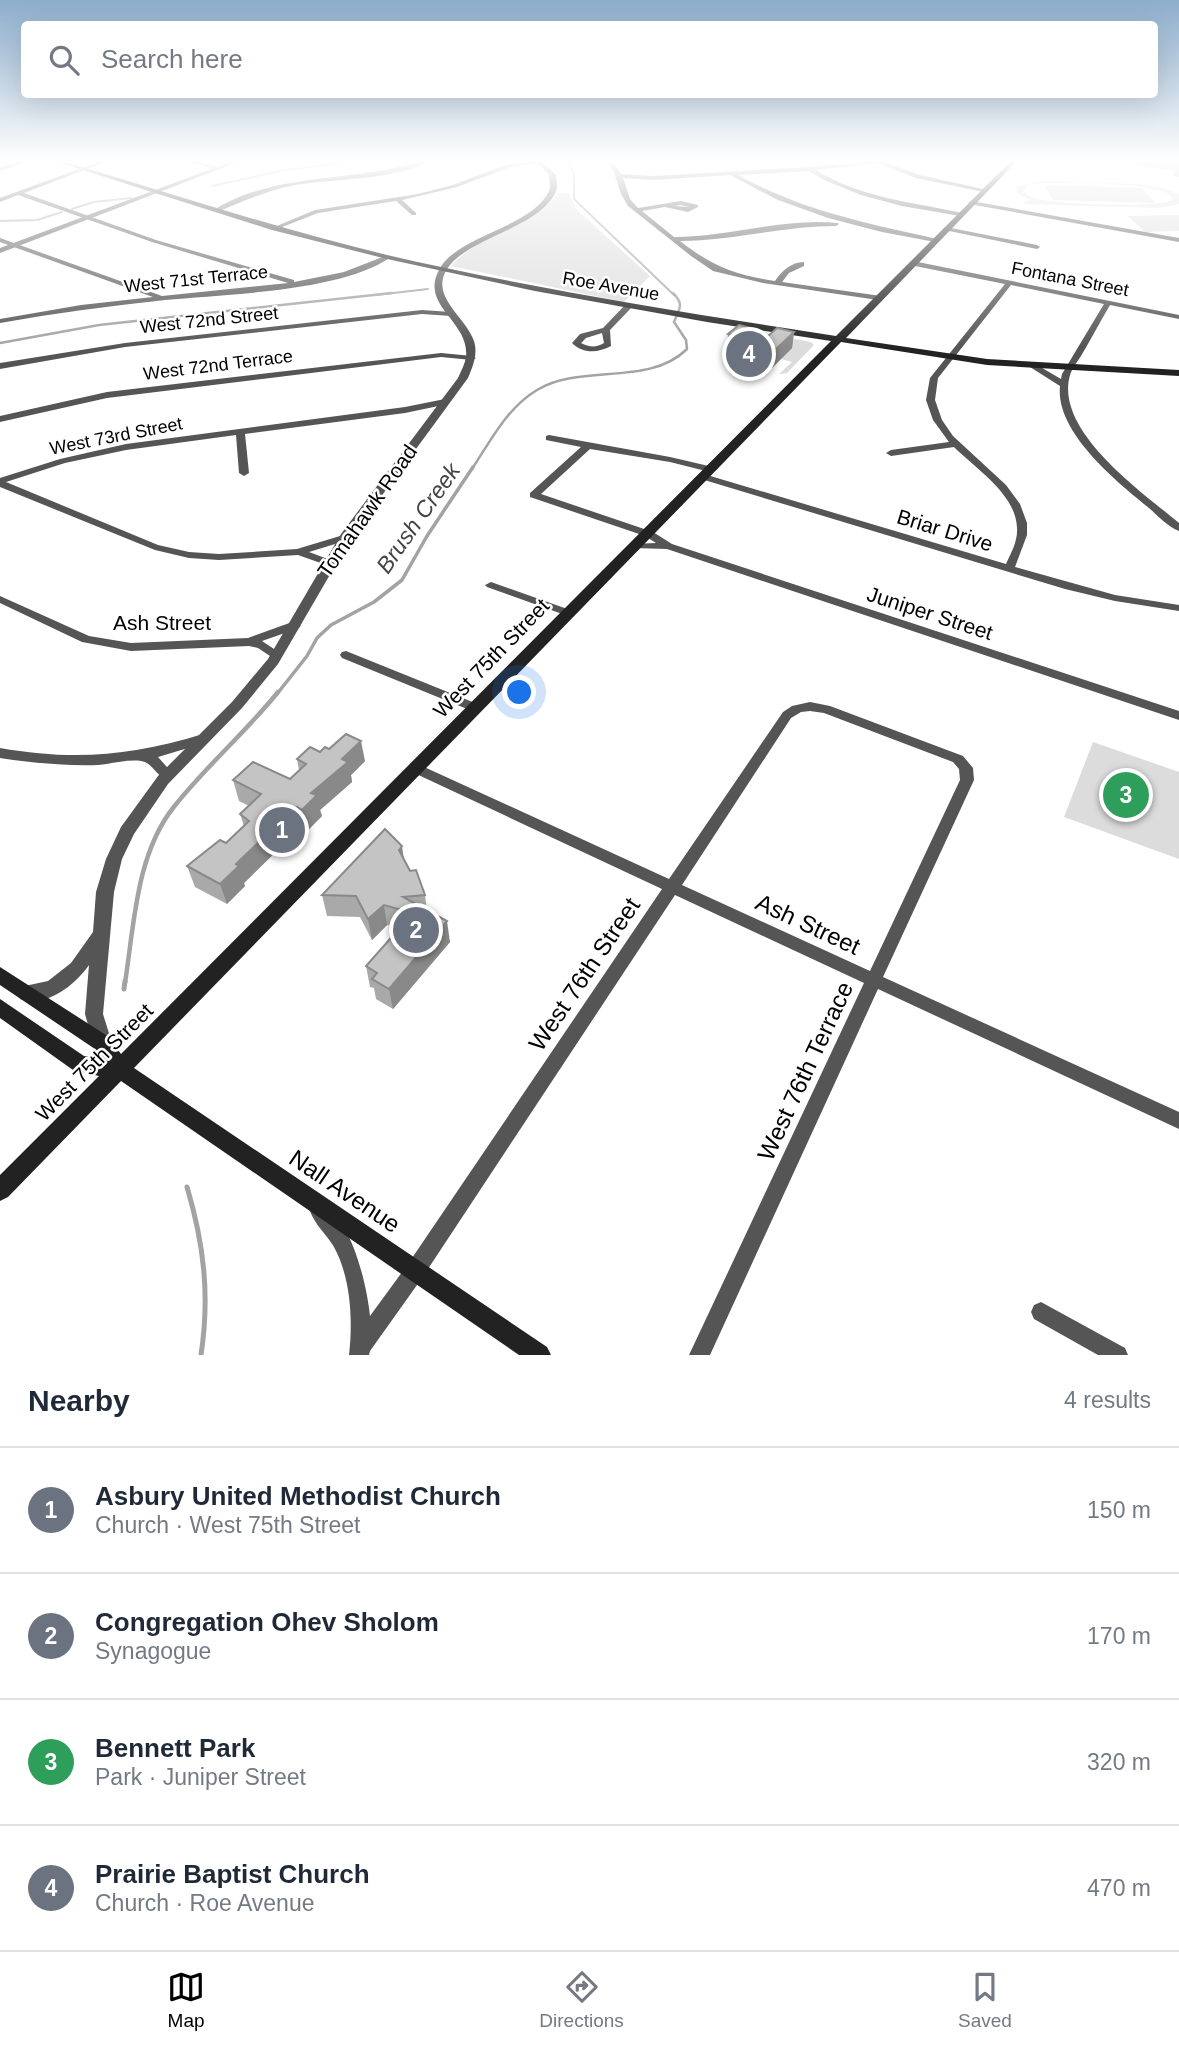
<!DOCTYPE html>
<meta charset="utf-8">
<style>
:root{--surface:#fff;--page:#f6f6f7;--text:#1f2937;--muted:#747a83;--line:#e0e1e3;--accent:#000}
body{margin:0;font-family:Helvetica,sans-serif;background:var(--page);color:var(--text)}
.you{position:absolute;left:520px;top:693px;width:24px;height:24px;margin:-18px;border:5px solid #fff;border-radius:50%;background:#1a73e8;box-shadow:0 0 0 10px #1a73e833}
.badge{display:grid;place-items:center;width:46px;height:46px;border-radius:50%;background:var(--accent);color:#fff;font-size:23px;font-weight:700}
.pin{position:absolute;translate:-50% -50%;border:4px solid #fff;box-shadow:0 2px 7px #0006}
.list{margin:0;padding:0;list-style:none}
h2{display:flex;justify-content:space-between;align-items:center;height:91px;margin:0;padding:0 28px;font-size:30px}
h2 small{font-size:23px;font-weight:400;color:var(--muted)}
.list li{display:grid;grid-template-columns:46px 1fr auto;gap:21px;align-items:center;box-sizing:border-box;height:126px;padding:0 28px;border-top:2px solid var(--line)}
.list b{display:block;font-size:26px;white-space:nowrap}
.list p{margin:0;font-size:23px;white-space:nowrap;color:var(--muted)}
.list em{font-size:23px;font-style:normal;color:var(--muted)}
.icon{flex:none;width:38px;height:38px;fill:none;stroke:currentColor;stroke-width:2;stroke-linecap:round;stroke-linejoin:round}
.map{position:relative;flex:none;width:1179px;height:1355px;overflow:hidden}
.search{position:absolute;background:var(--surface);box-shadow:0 7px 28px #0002;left:21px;right:21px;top:21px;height:77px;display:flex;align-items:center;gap:18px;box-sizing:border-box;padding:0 24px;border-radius:7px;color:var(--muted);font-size:26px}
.sheet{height:595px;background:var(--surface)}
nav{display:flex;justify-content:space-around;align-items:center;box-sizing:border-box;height:98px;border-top:2px solid var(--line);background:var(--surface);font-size:19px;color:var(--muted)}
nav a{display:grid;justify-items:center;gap:4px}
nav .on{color:var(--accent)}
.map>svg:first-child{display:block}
</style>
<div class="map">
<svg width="1179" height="1355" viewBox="0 0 1179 1355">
<rect width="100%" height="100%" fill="#fff"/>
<path fill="#dcdcdc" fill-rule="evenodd" d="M1039,181L1140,184L1164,188L1179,194V204L1159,208L1025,204L1023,201L1031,200L1018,194L1016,187ZM1042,183C1066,184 1163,180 1173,199C1161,209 1061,204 1042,200C1034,199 1028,196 1023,191L1028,185Z
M1044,185L1142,188L1155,203L1053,200Z
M558,193H569L576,209L650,276L624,302L451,266C479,233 533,229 558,193Z
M1179,215V231L1145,232L1128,216Z
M756,332L811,342L814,345L787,373L779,374L792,362L781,359L748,339Z
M1093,742L1179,772V859L1064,817Z"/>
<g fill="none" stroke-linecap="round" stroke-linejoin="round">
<path stroke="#a3a3a3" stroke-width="2" d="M565,159L574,173V199L674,295
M212,186L284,170L379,159
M72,209L94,202L131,198
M0,221L37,220L62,212
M376,295L428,289"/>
<path stroke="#a3a3a3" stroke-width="2.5" d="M0,343L99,325L392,293
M472,469C491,440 507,408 537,390C581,363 649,387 687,349L686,340L674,322C680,308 684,304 673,293"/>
<path stroke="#a3a3a3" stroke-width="3.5" d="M277,694L307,656L317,638L331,625L374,602L402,580L427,536L473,467"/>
<path stroke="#a3a3a3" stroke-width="4.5" d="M125,983C134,926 136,855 173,808C205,767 246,732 278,692"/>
<path stroke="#a3a3a3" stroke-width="5" d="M124,989L125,981
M187,1187C204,1244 210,1296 201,1355"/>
<path fill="#555" fill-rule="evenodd" d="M27,159H34L0,171V167Z
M106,159H113L24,193L156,240L294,280V282L344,272L385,256L391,257C341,292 226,294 165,300C110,306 55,313 0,323V319L81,305L153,297L0,242V238L162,296L288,283L152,242L18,195L0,202V198Z
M179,159H187L221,168L218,170Z
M427,159H434C395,181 338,178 295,185C268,190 242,202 217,212L212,211C276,170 357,184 427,159Z
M548,159H560L508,168L457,187L402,200L416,213V215H412L396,201L318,213L277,229L272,228L315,210L418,194L453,185L505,165Z
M605,159H611L621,174L654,176L809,167L899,159L885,162L920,175L987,190L984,192L916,178L877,163L816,170C861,198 912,202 962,213V215L960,216L902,206L861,195L824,180L809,171L738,175C803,211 866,223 937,239V241L935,242L882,232L828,218L778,200L730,175L654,180L623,178L630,199L638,208L681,201L698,205V207L688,212L665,207L642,211L674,237C728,237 786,217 838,223L839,224L836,226C783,226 732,241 680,241C712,266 735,275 775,281C782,271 791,262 804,262V266L789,273L782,282L881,296V300H878L763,283L713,271L691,256L628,206L621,194L614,172ZM681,205L690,207L674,206Z
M971,201L1179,238V242L969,204L968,203Z
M946,227L1037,245L1040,247L1037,249L944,230L943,229Z
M913,261L1179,315V319L1110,305C1100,322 1091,339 1081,356C1077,362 1072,369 1070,375C1054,431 1142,492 1179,523V531C1168,527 1158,516 1149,508C1117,482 1055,432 1060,386L1030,367L1037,365L1061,379L1062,374L1104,304L1011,285L938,378L935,400L942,420L953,436L1006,485L1020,504L1027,523V535L1015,567L1115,595L1179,605V611L1115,601L1065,589L701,479V475H707L1006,564C1011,553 1018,541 1017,528C1016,494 976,469 954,447L891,456L886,453L891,450L949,442L933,420L926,400L930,378L1005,284L910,265L909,263Z
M626,304L633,306L610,330L611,346C598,353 583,354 572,343L580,334L603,328ZM602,333L604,343C596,348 589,347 581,343L586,338Z
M422,310L451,312L455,314L451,316L422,314L125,347L0,369V363L125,343Z
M441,353L472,356L476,358L472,360L441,357L107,398L0,422V416L107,392Z
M445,399L449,402L448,404L405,413L245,434L249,473L244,476L239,473L236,435L126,450L65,463L6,482L158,545L189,552L219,554L297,549L340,536H348L349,538L348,540L309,552L333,561L334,563L333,565L329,566L298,555L219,560L189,558L155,550L0,487V478L60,459L126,444L405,407Z
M549,435L670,457L713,467L715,469L710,472L670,462L590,449L541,494L653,532L672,544L1179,711V720L667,549L633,548L632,546L633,544L656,543L645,536L530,497V493L581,447L546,440V436Z
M491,582L573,611L575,613L573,615H565L487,587L485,585Z
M0,596L89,636L131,643L248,638L295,621L301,625L299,628L262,641L280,653L282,656L276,660L258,648L249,646L131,651L82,642L0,603Z
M346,651L480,705L482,708L480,711H472L342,658L340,655L342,652Z
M810,702L830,706L963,756L973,768L974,780L883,977L1179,1112V1129L878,989L710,1355H689L864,983L675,895L422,1278L370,1351L369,1355H349C353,1321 351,1278 334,1247C327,1235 315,1225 310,1211L312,1204L319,1202C351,1215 367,1285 370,1316L408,1264L662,889L412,772L410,769L412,766H422L669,879L783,712L792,706ZM810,711L824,713L953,762L959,769L960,780L870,971L682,885L791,718L801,712Z
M203,734L208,736L210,739L208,742L158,757L174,775L172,778C157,782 155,763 141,761C128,759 111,764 98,765C65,766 33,763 0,758V748C74,761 131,756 203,734Z
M1041,1302L1125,1348L1128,1355H1098L1034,1319L1031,1312L1034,1305Z"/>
<path fill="#555" fill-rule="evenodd" d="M238,159H246L0,253V248Z
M534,159H540L556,175C556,179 558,187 556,191C542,226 473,237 450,265C426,295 465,315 474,341C478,354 473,366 468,378L353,535L278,664L242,708L168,784L134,834L122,859L114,892L103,1014L112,1043L109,1049L102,1052L95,1049L85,1014L89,965C75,985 47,1008 20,999L18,993L20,987L48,981L71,963L93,932L96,892L106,859L121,827L158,776L232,702L268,659L341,534L458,378C461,371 465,364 466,357C470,319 415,305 442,265C463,235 533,226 549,191C551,187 549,180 549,175Z"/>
<path fill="#222" fill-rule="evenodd" d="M48,159H56C166,192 275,228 387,255C535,289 686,313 836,336L1013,159H1019L846,338L987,359L1179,370V376L987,365L841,342L134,1068L547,1347L551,1355H519L121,1081L8,1197L0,1201V1175L99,1076L73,1070L0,1018V999L84,1056L102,1058L95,1049L0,985V967L109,1037L121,1054L831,341L707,322L535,291L387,259L272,230Z"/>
</g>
<path fill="#a9a9a9" d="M1096,159H1179V177L1173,176L1175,171Z
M739,325L750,341L794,332L792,348L772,368L745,361L746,347L739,354L727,351L728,334Z
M320,752L365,761L351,775L352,782L320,810L322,816L307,831L302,828L298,830L244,883L245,886L227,904L195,887L187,866L226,843L244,826L240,814L249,806L239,801L233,780L290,779L299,770L297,759Z
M404,859L425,895L427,910L450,942L393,1009L376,999L374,988L370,987L366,966L399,928L387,925L372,940L360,917L327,916L322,895Z"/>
<path fill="#898989" d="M751,328L750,344H747L746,347L739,354L741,337Z
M794,332L792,348L772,368L774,351Z
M361,741L365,761L351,775L352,782L320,810L322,816L307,831L302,810L311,793L342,759Z
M297,807L302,828L298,830L244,883L245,886L227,904L220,884L236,864L292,810Z
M402,846L405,867L399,850Z
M384,905L387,925L372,940L368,919Z
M447,921L450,942L393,1009L389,989Z"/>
<path fill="#c4c4c4" stroke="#898989" stroke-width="2" d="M739,325L751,328L741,337L728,334Z
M777,328L794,332L774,351L747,344L756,336L766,338Z
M346,734L361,741L342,759L348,762L311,793L317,795L302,810L297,807L292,810L236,864L239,866L220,884L187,866L220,840L226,843L249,821L240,814L261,794L233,780L253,762L290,779L306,764L297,759L310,747L320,752L325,747L329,749Z
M385,829L402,846L399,850L410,871L416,870L425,895L403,897L447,921L389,989L372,979L377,973L366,966L413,913L384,905L368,919L356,896L322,895Z"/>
<linearGradient id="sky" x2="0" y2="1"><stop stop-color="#8cadcc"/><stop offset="0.46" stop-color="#fff"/><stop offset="1" stop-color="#fff" stop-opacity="0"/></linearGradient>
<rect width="1179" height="348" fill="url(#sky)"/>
<g text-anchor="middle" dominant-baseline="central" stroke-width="5" stroke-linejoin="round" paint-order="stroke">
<g font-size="18" fill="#000" stroke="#fff">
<text transform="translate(196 279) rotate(-6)">West 71st Terrace</text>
<text transform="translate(1070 279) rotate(11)">Fontana Street</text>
<text transform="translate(611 286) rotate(10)">Roe Avenue</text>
<text transform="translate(209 320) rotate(-6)">West 72nd Street</text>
<text transform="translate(218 365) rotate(-7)">West 72nd Terrace</text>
<text transform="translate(116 436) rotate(-11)">West 73rd Street</text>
</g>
<g font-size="21" fill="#000" stroke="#fff">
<text transform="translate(367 511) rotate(-55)">Tomahawk Road</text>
<text transform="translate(945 530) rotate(17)">Briar Drive</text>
<text transform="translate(930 613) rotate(18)">Juniper Street</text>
<text x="162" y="622">Ash Street</text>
<text transform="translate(491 658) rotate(-46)">West 75th Street</text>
<text transform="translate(94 1062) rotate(-45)">West 75th Street</text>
</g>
<g font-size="23" font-style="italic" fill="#444" stroke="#fff">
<text transform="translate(418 518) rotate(-55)">Brush Creek</text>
</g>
<g font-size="24" fill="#000" stroke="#fff">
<text transform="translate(808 924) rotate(25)">Ash Street</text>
<text transform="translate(584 974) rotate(-56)">West 76th Street</text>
<text transform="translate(805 1071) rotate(-65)">West 76th Terrace</text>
<text transform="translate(345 1191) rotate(34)">Nall Avenue</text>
</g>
</g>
</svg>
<div class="you"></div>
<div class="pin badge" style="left:282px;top:830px;background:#6b7280">1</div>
<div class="pin badge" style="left:416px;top:930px;background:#6b7280">2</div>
<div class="pin badge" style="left:1126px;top:795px;background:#2e9e5b">3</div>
<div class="pin badge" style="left:749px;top:354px;background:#6b7280">4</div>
<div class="search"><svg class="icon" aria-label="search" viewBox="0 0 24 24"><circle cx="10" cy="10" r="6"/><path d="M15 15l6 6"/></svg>Search here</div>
</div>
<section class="sheet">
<h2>Nearby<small>4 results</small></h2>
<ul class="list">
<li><span class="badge" style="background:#6b7280">1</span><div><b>Asbury United Methodist Church</b><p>Church · West 75th Street</p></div><em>150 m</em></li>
<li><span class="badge" style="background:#6b7280">2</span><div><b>Congregation Ohev Sholom</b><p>Synagogue</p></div><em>170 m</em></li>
<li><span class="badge" style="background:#2e9e5b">3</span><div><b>Bennett Park</b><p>Park · Juniper Street</p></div><em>320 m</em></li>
<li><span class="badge" style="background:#6b7280">4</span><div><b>Prairie Baptist Church</b><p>Church · Roe Avenue</p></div><em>470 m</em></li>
</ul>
</section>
<nav>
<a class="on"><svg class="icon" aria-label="map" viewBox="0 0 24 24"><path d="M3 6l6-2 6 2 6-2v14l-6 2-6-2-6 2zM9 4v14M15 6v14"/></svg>Map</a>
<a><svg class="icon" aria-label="directions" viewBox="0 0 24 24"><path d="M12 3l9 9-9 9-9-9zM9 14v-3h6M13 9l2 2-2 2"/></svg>Directions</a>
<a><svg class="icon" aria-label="saved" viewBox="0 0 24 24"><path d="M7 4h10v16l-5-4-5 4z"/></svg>Saved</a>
</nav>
